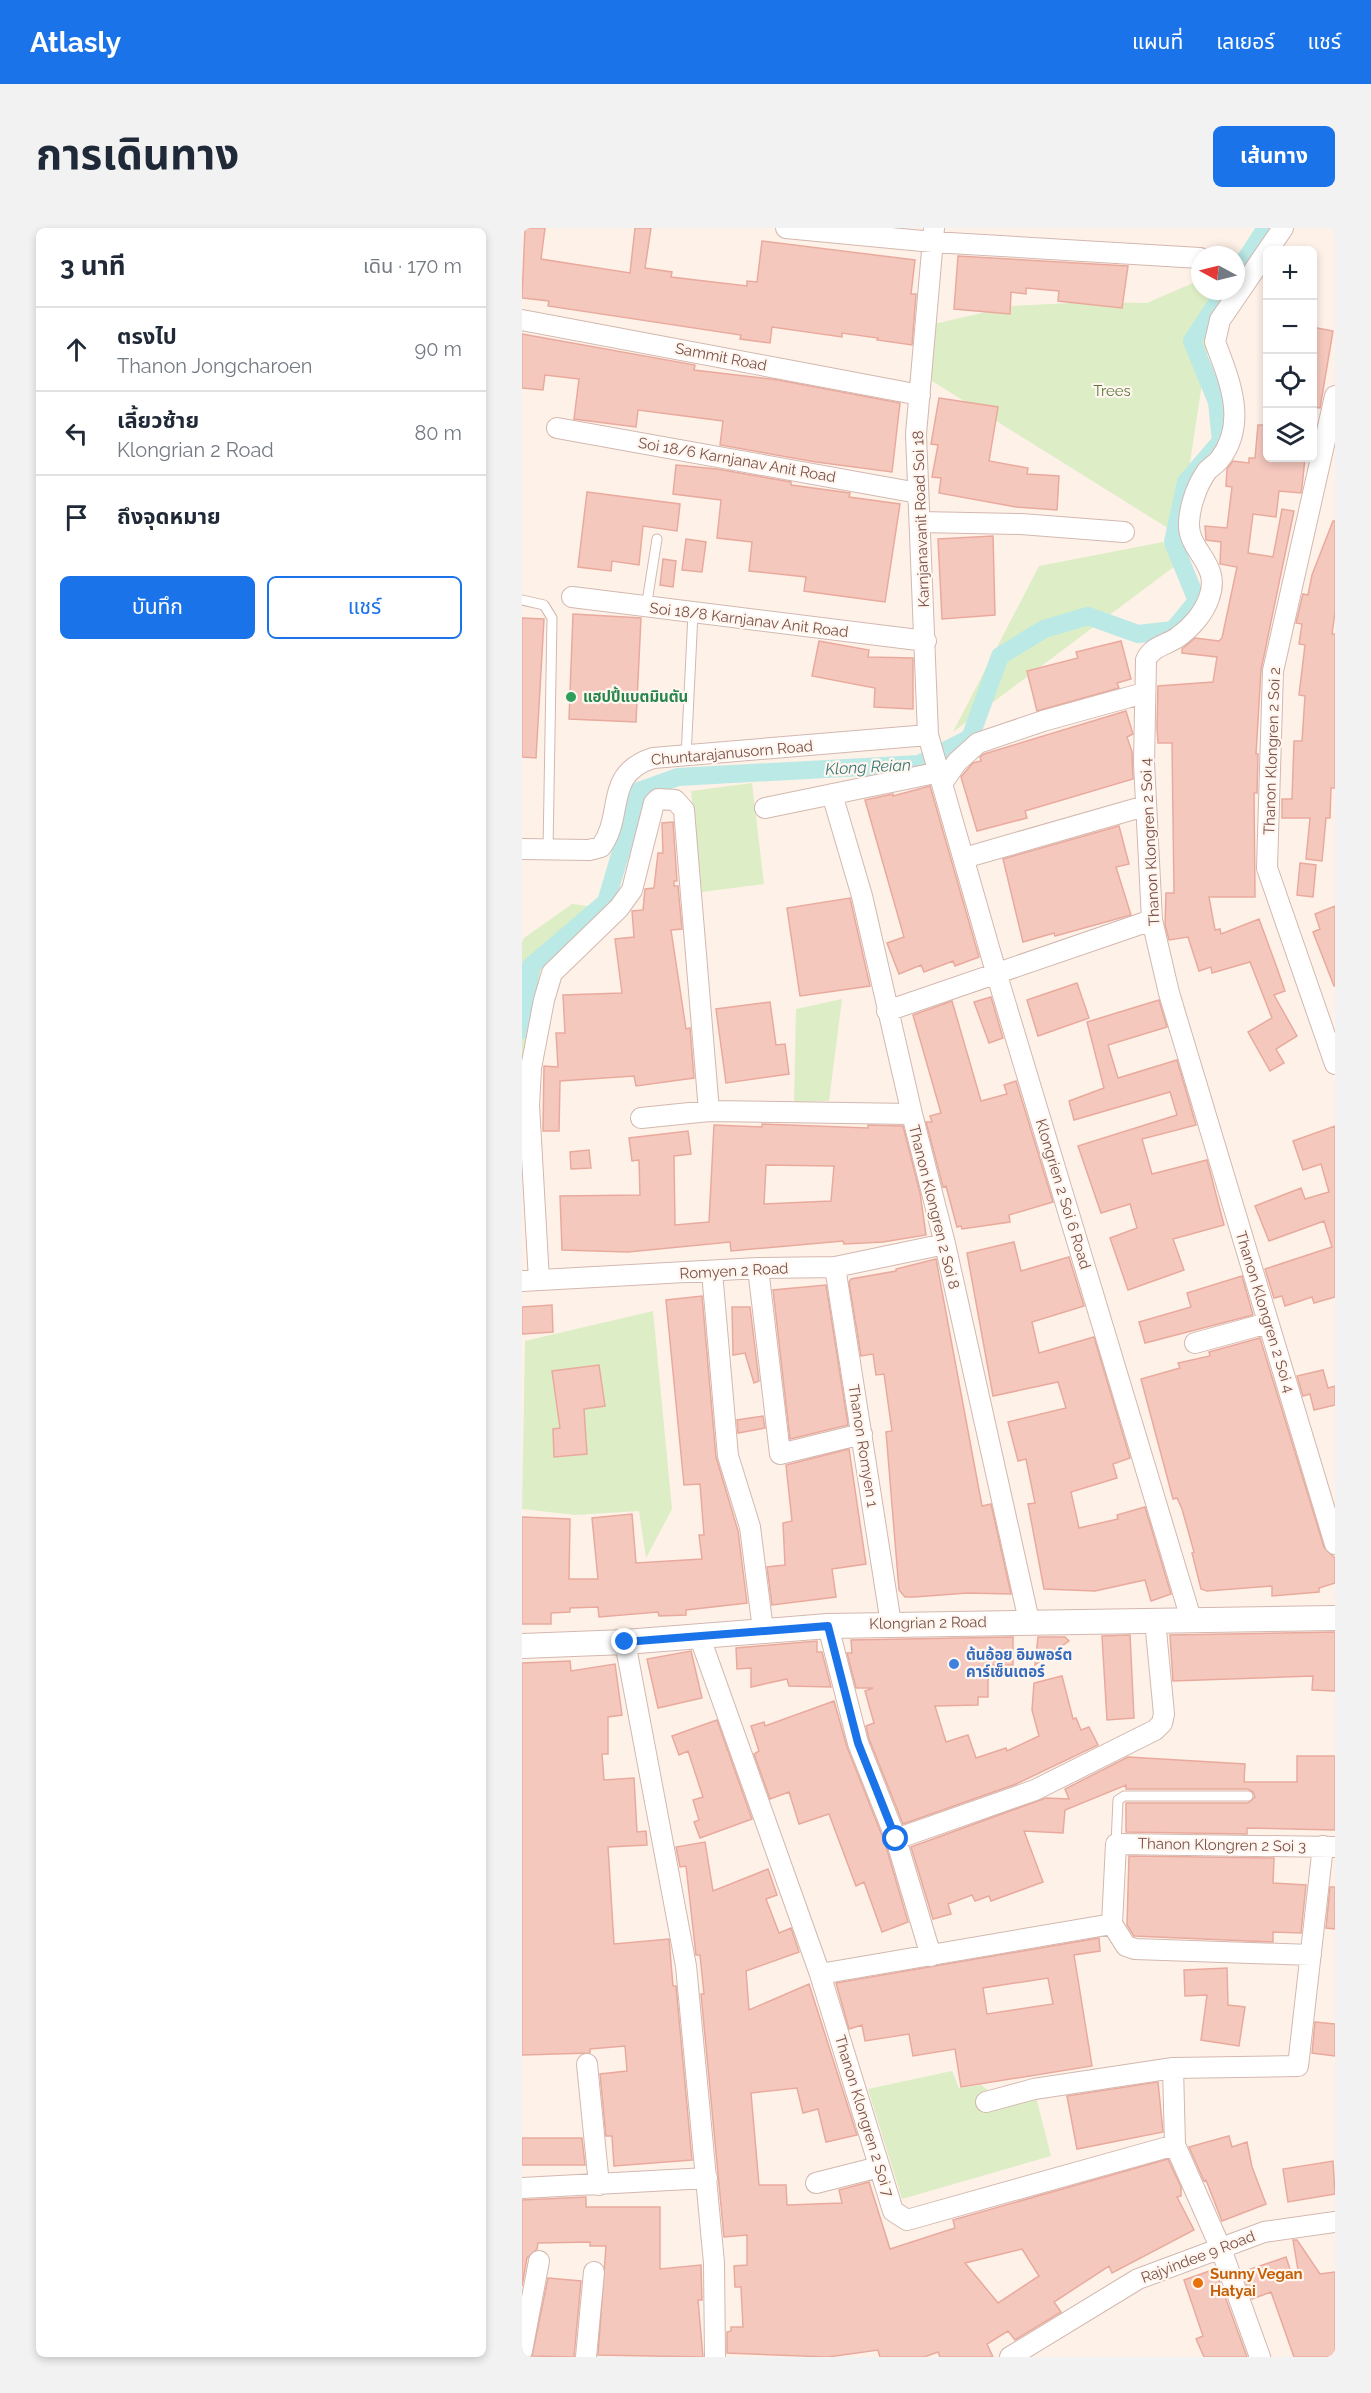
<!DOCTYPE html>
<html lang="th">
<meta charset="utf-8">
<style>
:root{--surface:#fff;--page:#f2f2f3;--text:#1f2937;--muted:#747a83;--line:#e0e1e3;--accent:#1a73e8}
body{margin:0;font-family:Raleway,"Noto Sans Thai",sans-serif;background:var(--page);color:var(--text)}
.controls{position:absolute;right:18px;top:18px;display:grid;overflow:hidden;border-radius:9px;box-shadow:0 3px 9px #0003}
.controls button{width:54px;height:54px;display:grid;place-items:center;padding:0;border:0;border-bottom:2px solid var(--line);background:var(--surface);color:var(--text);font:30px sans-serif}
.compass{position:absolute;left:669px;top:18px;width:54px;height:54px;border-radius:50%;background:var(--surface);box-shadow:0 3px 9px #0003;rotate:277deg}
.stop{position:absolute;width:18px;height:18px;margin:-14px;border:4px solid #1a73e8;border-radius:50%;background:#fff}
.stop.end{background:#1a73e8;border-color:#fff;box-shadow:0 2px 6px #0008}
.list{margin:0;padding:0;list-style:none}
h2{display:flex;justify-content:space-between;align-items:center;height:78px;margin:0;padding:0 24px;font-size:26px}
h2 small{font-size:20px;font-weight:400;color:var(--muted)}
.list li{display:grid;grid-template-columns:39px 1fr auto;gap:18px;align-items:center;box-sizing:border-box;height:84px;padding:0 24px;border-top:2px solid var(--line)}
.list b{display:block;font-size:22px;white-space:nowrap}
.list p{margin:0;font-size:20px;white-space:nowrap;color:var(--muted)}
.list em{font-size:20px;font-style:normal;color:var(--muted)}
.actions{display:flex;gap:12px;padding:18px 24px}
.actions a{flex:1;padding:14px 0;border:2px solid var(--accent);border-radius:9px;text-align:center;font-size:21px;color:var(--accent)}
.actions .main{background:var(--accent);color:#fff}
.icon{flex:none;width:33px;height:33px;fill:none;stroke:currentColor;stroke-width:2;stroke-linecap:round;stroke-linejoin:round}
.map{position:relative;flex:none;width:813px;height:2129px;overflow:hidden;border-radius:9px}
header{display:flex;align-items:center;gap:36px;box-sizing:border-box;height:84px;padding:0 30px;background:var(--accent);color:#fff}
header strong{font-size:28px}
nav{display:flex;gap:33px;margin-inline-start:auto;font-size:21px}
.intro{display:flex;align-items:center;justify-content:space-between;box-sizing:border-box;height:144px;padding:0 36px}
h1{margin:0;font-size:42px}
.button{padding:15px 27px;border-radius:9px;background:var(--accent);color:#fff;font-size:21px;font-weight:700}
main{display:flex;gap:36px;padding:0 36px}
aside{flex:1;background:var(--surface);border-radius:9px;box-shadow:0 3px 9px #0003}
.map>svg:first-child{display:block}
</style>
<header>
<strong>Atlasly</strong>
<nav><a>แผนที่</a><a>เลเยอร์</a><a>แชร์</a></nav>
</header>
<div class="intro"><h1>การเดินทาง</h1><a class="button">เส้นทาง</a></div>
<main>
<aside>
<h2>3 นาที<small>เดิน · 170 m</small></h2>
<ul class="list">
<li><svg class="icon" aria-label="ahead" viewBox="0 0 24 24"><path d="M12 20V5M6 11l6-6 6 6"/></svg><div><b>ตรงไป</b><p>Thanon Jongcharoen</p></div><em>90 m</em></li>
<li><svg class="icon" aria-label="left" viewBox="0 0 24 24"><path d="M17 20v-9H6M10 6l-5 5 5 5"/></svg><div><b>เลี้ยวซ้าย</b><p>Klongrian 2 Road</p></div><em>80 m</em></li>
<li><svg class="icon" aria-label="arrive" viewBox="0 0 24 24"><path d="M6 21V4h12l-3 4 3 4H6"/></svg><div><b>ถึงจุดหมาย</b></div></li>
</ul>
<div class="actions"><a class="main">บันทึก</a><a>แชร์</a></div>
</aside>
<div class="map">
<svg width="813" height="2129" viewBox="0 0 813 2129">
<rect width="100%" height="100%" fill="#fef1e8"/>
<path fill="#ddedc5" d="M678,52V63H694L657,307L410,153L412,96L490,78L568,74L625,75Z
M641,314L653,338L431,504L517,338Z
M230,555L242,656L180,664L169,563Z
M50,676L88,681L19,742L0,850V714L2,710Z
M320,771L307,873L272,874L274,781Z
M131,1083L150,1281L124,1330L117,1283L53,1287L0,1281L3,1113Z
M430,1843L437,1860L459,1857L474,1868L513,1865L529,1928L380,1971L346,1861Z"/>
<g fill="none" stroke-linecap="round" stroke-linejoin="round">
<path stroke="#bae9e6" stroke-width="18" d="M714,46L744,0
M0,802L9,738L84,674L117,563L156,549L397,536L448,510L478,428L522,401L566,388L616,406L651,402L675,373L651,314L664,254L699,213L695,174L670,113L703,63"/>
</g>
<path fill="#f5c8be" stroke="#e9aa9d" stroke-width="1.5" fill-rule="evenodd" d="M3,0H23L19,31L108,45L113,0H129L123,40L150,44L149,49L225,58V53L235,54L240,13L393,32L389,66H394L390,117L355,112L356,110L320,105V109L250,99L248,115L218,111L219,107L26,78L27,73L0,70Z
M436,28L606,38L600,80L536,73L537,63L504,60V66L489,64L488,86L432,81Z
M790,99L811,103L798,180L790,179Z
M0,106L173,137L172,142L256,152L378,175L370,244L294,234L198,217L201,193L116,182L114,199L52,191L57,151L23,147L21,162L0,160Z
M417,170L476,179L467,233L506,240L505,246L537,248L535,282L494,279L417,265L419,250L410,249L416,217L409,216Z
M736,197H746V230H783L780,259L779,265L757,263L754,289L731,286L726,325L751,329L760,281L772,283L739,442L734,526H736L735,565H732L733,669H687L693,702L698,701L699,706L737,691L755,740L763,763L752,767L775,808L754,821L762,835L748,843L726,804L750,790L728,734L690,745L689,739L677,743L666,709L647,712L643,697L644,665H652L650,515H636L635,500L636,458L691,454L695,429L660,425V421L673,410L697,413L700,410L715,339L698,336L699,314L684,312L683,298L705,300L710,259L704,258L705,241L711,233L727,235V230H733Z
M154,237L195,241L269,254V257L328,265L327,269L378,276L363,374L282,363L284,349L227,343L230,314L195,310L199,272L151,266Z
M65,264L158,276L155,303L121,298L117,337L90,333L89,343L56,339Z
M811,293H813V384L810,406H813V560H809L808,590H804L800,633L784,631L788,590H760V571H770L772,513H780L783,468L777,467L783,417L777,416L780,396L774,395L781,366L786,367L790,347Z
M471,308L473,387L420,391L416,311Z
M164,311L184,314L180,344L160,342Z
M141,331L154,333L151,359L138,357Z
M51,386L119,390L114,494L47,491Z
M0,390L22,391L14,530L0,529Z
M297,413L347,422L346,429L391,430V481L352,479L353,460L290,448Z
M599,413L609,451L595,455L597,460L515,483L505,443L556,430L554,424Z
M604,483L611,506L605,509L610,524L611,551L503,583L505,590L455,603L439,549L451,535L459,533L458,529L462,526Z
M408,558L457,729L433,738L431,733L402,744L399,737L377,746L365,715L382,709L343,572L371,566V568Z
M151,594L155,653H152V658H156L160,701L149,702L164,801L168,800L172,850L114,858L112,848L38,853L37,903H21L22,838L36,839L34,805H43L41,767L100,765L93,711L112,709L110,683L121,682L123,661L132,660L136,625H141L140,595Z
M597,598L607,636L594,639L609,687L533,708L532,705L501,714L481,631Z
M778,635L794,637L791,669L775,667Z
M328,670L348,758L278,768L265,680Z
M813,678V758H812L791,704L798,701L793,686Z
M555,755L567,790L516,808L505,772Z
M469,769L481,810L467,815L452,774Z
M637,772L645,799L586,817L596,850L655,832L674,897L620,911L630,946L685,932L702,997L651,1011L662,1042L606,1062L588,1010L615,1000L608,976L579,985L556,918L655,887L648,864L552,892L547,873L582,860L565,794Z
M430,773L459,873L485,866L482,857L494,853L531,974L487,987L488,994L440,1001L439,998L435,999L424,958L421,959L404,894H410L408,888L419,885L391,787Z
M248,774L254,817L263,816L267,846L204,855L194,781Z
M240,896L346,900V897L381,898L398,965L404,1007L361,1014L322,1016L321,1013L209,1023L208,1014L106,1024L40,1022L38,968L118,967L117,932L110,933L107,910L166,903L169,926L152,928L153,997L187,994L192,897L240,899ZM244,937L312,938L309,973L242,976Z
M813,898V1069L792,1075L790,1069L763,1078L760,1068L752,1070L743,1041L810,1019L802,993L747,1013L733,978L779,960L783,971L807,964L799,936L781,942L771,913Z
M67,922L69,940L49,941L48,924Z
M492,1014L499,1043L547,1029L562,1078L510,1094L517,1125L572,1109L608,1230L591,1236L595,1250L549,1264L557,1300L596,1291L595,1287L623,1279L649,1366L629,1373L623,1352L573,1363L522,1361L506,1276L513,1275L504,1231L496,1233L486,1194L544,1180L536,1154L471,1168L445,1025Z
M414,1031L460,1278L469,1276L489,1366L446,1365L392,1369H383L377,1362L364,1204L370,1203L362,1146L354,1147L351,1126L339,1128L327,1054L329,1051L374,1043V1041Z
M720,1048L731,1087L623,1115L617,1094L669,1079L665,1065Z
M304,1057L326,1197L268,1211L251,1062Z
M180,1068L194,1229L216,1303L225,1375L164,1382V1387L137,1388L136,1384L77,1389L76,1379L48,1380V1384L29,1385V1396H0V1289L48,1291L47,1351H76L70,1290L110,1286L114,1335L180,1331L177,1307H182L178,1256L162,1257L144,1072Z
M30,1077L31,1104L0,1106V1079Z
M210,1079H228L237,1153L232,1155L223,1125L211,1127Z
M738,1110L802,1319L813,1330V1355L797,1360V1364L750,1368V1358L685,1363L679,1361L670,1325L672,1324L660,1281L655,1270L651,1271L619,1151L658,1140L656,1135L688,1128L687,1124Z
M77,1137L83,1178L62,1181L65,1226L32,1229L31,1201L38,1200L30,1143Z
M801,1142L806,1160L813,1158V1177L792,1182L788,1166L781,1168L775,1148Z
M241,1188L243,1200L216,1205L215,1192Z
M327,1221L344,1336L310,1341L314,1369L250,1377L245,1339L263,1337L261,1295L270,1293L264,1237Z
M813,1404V1463L790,1462L791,1448L651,1453L648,1407Z
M608,1407L612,1490L585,1492L580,1408Z
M491,1409V1437H466V1469H456V1477L413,1478L424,1514L446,1507L454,1530L484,1520L485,1523L517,1508L510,1482L512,1455L540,1448L551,1491L554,1490L559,1502L567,1499L576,1517L494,1556L381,1596L347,1511L344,1498L352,1495L343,1463L351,1460H334L325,1425H330L329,1412Z
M516,1409H543L547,1413L513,1437Z
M295,1413V1424H300L309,1459L267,1458L265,1451L229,1459V1440L215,1441L214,1420Z
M169,1423L180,1470L136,1480L125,1431Z
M48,1433L49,1443L93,1436L100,1487L86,1489V1526H80L82,1552L112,1550L115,1604L124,1603L125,1617L86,1619L92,1716L147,1711L151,1758H154L170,1932L92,1938L90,1908H84L78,1846L105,1843L103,1818L68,1821V1825L0,1827V1435Z
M312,1473L325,1519L363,1615L386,1694L360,1704L342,1654L334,1658L307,1586L277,1596L267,1564L248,1571L232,1526L237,1523L229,1498L242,1494L243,1498Z
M195,1492L230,1591L178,1610L172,1594L177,1592L171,1572L181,1569L166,1523L157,1527L150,1508Z
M775,1528H813V1602L725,1600V1606L604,1604V1575H726L733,1569L731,1564L726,1561H604V1557L543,1582L541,1605L502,1603L521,1654L469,1673L467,1668L453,1673L450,1667L426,1676L429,1686L411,1691L389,1619L524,1570L547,1571L543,1561L606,1529L723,1536L722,1554H775Z
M183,1614L191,1663L246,1641L255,1667L244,1671L257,1705L269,1700L277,1724L224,1743L227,1782L287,1756L335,1907L304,1914L296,1881L281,1885L275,1860L229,1865L237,1957H264L265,1977L320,1975L317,1962L347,1954L368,2021L433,2000L431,1992L646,1931L659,1959V1968L655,1969L672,2002L590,2045L587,2038L532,2074L539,2084L493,2112L486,2103L465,2116L471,2129H418L416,2124L402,2129H358L356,2122L306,2129L205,2125V2104L209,2103V2099H221L219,2059H213L212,2038L225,2037V2007L202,2009L179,1766H182L178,1727H174L164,1638L158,1639L154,1619ZM500,2021L517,2048L476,2075L443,2035Z
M607,1628L752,1630L751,1655L784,1657L779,1705L751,1704V1714L612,1708L605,1697Z
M808,1659H813V1701L804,1700Z
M577,1710L578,1723L552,1727L570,1838L439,1859L433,1821L391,1828L387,1806L343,1813L340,1797L327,1801L314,1755ZM526,1750L531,1776L465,1786L461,1760Z
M705,1740L706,1777L723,1779L717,1818L679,1812L685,1767L663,1768L662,1742Z
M793,1794L813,1796V1828L790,1825Z
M636,1854L641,1904L555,1921L545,1868Z
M707,1908L710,1919L725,1914L730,1939L744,1976L700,1993L684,1952L682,1953L667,1919Z
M0,1910H60L63,1937H0Z
M811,1933L813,1966L766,1974L761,1941Z
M64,1969V1979H138V2041L179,2037L180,2072H176L181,2129L76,2127L84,2018H68V2014L16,2015L15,2021L5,2030L0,2058V1972Z
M771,2012H775L798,2046L813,2044V2129H772L749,2064L730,2071L720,2044L764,2029L769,2044L776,2042Z
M693,2041L725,2129H682L674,2111L681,2108L662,2052Z
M26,2050L59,2053L52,2129L10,2128Z"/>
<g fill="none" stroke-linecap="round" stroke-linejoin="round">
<defs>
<path id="service" d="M0,372L22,377L30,390L26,622
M124,380L135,311
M164,529L171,385
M594,1616L596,1572L602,1568H726"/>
<path id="minor" d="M264,0L411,14L678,30
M412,0L394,206L406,507L474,744L669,1391
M761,0L698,92L693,114C707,151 726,194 698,231C694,236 689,239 685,243C675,257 668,277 667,294C665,324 700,335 687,370C682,385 669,400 656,409C645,417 630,418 624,432L622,535L630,692L647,765L813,1316
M0,92L398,167
M813,168L751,443L745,640L813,836
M35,200L396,265
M398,294L499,296L602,304
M50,369L404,413
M421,554L435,534L456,515L521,493L622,465
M310,566L340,668L390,886L423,1016L507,1393
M243,580L418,544
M0,621L67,622L79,619C103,586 81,546 131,530L406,507
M442,630L623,578
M365,783L630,692
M119,890L187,883
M313,1039L369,1396
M236,1040L258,1226L340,1206
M190,1044L206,1228L228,1299L241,1402
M17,1052L7,877L9,840L22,772L30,745L97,680L110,662L132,575L136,571L153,572L162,582L187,883L390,886
M0,1053L236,1040L313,1039L423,1016
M673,1115L746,1095
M306,1398L336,1515L374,1611L409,1728
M177,1407L298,1746L371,1983L385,1992L653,1917L699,2021L738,2129
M103,1414L164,1738L192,2035L193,2129
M374,1611L513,1562L633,1502L640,1495L642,1486L633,1392
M590,1696L594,1616L812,1619
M590,1696L604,1718L613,1721L789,1727
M298,1746L590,1696
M65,1836L77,1957
M464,1874L512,1861L651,1840
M653,1917L651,1840L776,1838L801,1618
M294,1955L357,1939
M0,1960L185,1950
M0,2123L17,2033
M64,2129L72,2044
M488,2129L616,2051L742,2004L813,1994"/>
<path id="tertiary" d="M0,1418L103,1414L306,1398L813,1390"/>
</defs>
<use href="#service" stroke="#d3b8af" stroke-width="11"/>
<use href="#minor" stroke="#d3b8af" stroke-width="22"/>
<use href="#tertiary" stroke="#d3b8af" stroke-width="26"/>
<use href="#service" stroke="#fff" stroke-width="9"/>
<use href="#minor" stroke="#fff" stroke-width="20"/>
<use href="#tertiary" stroke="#fff" stroke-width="24"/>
</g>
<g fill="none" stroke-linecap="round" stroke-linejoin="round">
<path stroke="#1a73e8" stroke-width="8" d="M103,1414L306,1398L336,1515L374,1611"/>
</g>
<circle fill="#2e9e5b" stroke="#fff6ef" stroke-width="2" cx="49" cy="469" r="6"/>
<circle fill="#3f7fe0" stroke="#fff6ef" stroke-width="2" cx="432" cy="1436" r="6"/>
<circle fill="#e8710a" stroke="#fff6ef" stroke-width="2" cx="676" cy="2055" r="6"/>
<g text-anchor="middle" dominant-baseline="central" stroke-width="4.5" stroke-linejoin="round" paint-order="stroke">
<g font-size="15" fill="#7a5149" stroke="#fff6ef">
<text transform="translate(199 129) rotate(11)">Sammit Road</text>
<text transform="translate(215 232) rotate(10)">Soi 18/6 Karnjanav Anit Road</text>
<text transform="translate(399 291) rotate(-92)">Karnjanavanit Road Soi 18</text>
<text transform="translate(227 392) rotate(7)">Soi 18/8 Karnjanav Anit Road</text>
<text transform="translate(750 523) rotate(-88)">Thanon Klongren 2 Soi 2</text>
<text transform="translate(210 525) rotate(-5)">Chuntarajanusorn Road</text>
<text transform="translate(628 614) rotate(-93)">Thanon Klongren 2 Soi 4</text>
<text transform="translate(541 966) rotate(73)">Klongrien 2 Soi 6 Road</text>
<text transform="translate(412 979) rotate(76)">Thanon Klongren 2 Soi 8</text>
<text transform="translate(212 1043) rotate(-3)">Romyen 2 Road</text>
<text transform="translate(743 1084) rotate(73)">Thanon Klongren 2 Soi 4</text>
<text transform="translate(341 1218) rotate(81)">Thanon Romyen 1</text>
<text transform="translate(406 1395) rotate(-1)">Klongrian 2 Road</text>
<text transform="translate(700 1617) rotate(1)">Thanon Klongren 2 Soi 3</text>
<text transform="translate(342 1888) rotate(73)">Thanon Klongren 2 Soi 7</text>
<text transform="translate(676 2029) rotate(-21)">Rajyindee 9 Road</text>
</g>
<g font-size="15" fill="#5c7a3e" stroke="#fff6ef">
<text x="590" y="163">Trees</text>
</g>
<g font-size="15" font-weight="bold" fill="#27864d" stroke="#fff6ef" text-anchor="start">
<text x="61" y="469">แฮปปี้แบตมินตัน</text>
</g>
<g font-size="15" font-weight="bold" fill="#366cbe" stroke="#fff6ef" text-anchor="start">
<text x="444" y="1427">ต้นอ้อย อิมพอร์ต<tspan x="444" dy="17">คาร์เซ็นเตอร์</tspan></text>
</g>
<g font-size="15" font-weight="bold" fill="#c56008" stroke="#fff6ef" text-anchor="start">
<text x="688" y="2046">Sunny Vegan<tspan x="688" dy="17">Hatyai</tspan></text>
</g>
<g font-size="16" font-style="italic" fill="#397876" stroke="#fff6ef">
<text transform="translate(346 539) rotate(-3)">Klong Reian</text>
</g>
</g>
</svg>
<div class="controls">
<button>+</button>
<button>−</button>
<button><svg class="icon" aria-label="locate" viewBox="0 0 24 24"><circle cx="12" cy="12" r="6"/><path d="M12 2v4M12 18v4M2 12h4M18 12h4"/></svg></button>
<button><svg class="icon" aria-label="layers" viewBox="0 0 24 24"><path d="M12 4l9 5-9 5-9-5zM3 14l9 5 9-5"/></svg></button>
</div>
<svg class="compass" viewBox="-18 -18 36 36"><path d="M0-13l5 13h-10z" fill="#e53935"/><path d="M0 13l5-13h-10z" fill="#747a83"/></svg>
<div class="stop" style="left:374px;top:1611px"></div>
<div class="stop end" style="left:103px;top:1414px"></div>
</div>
</main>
